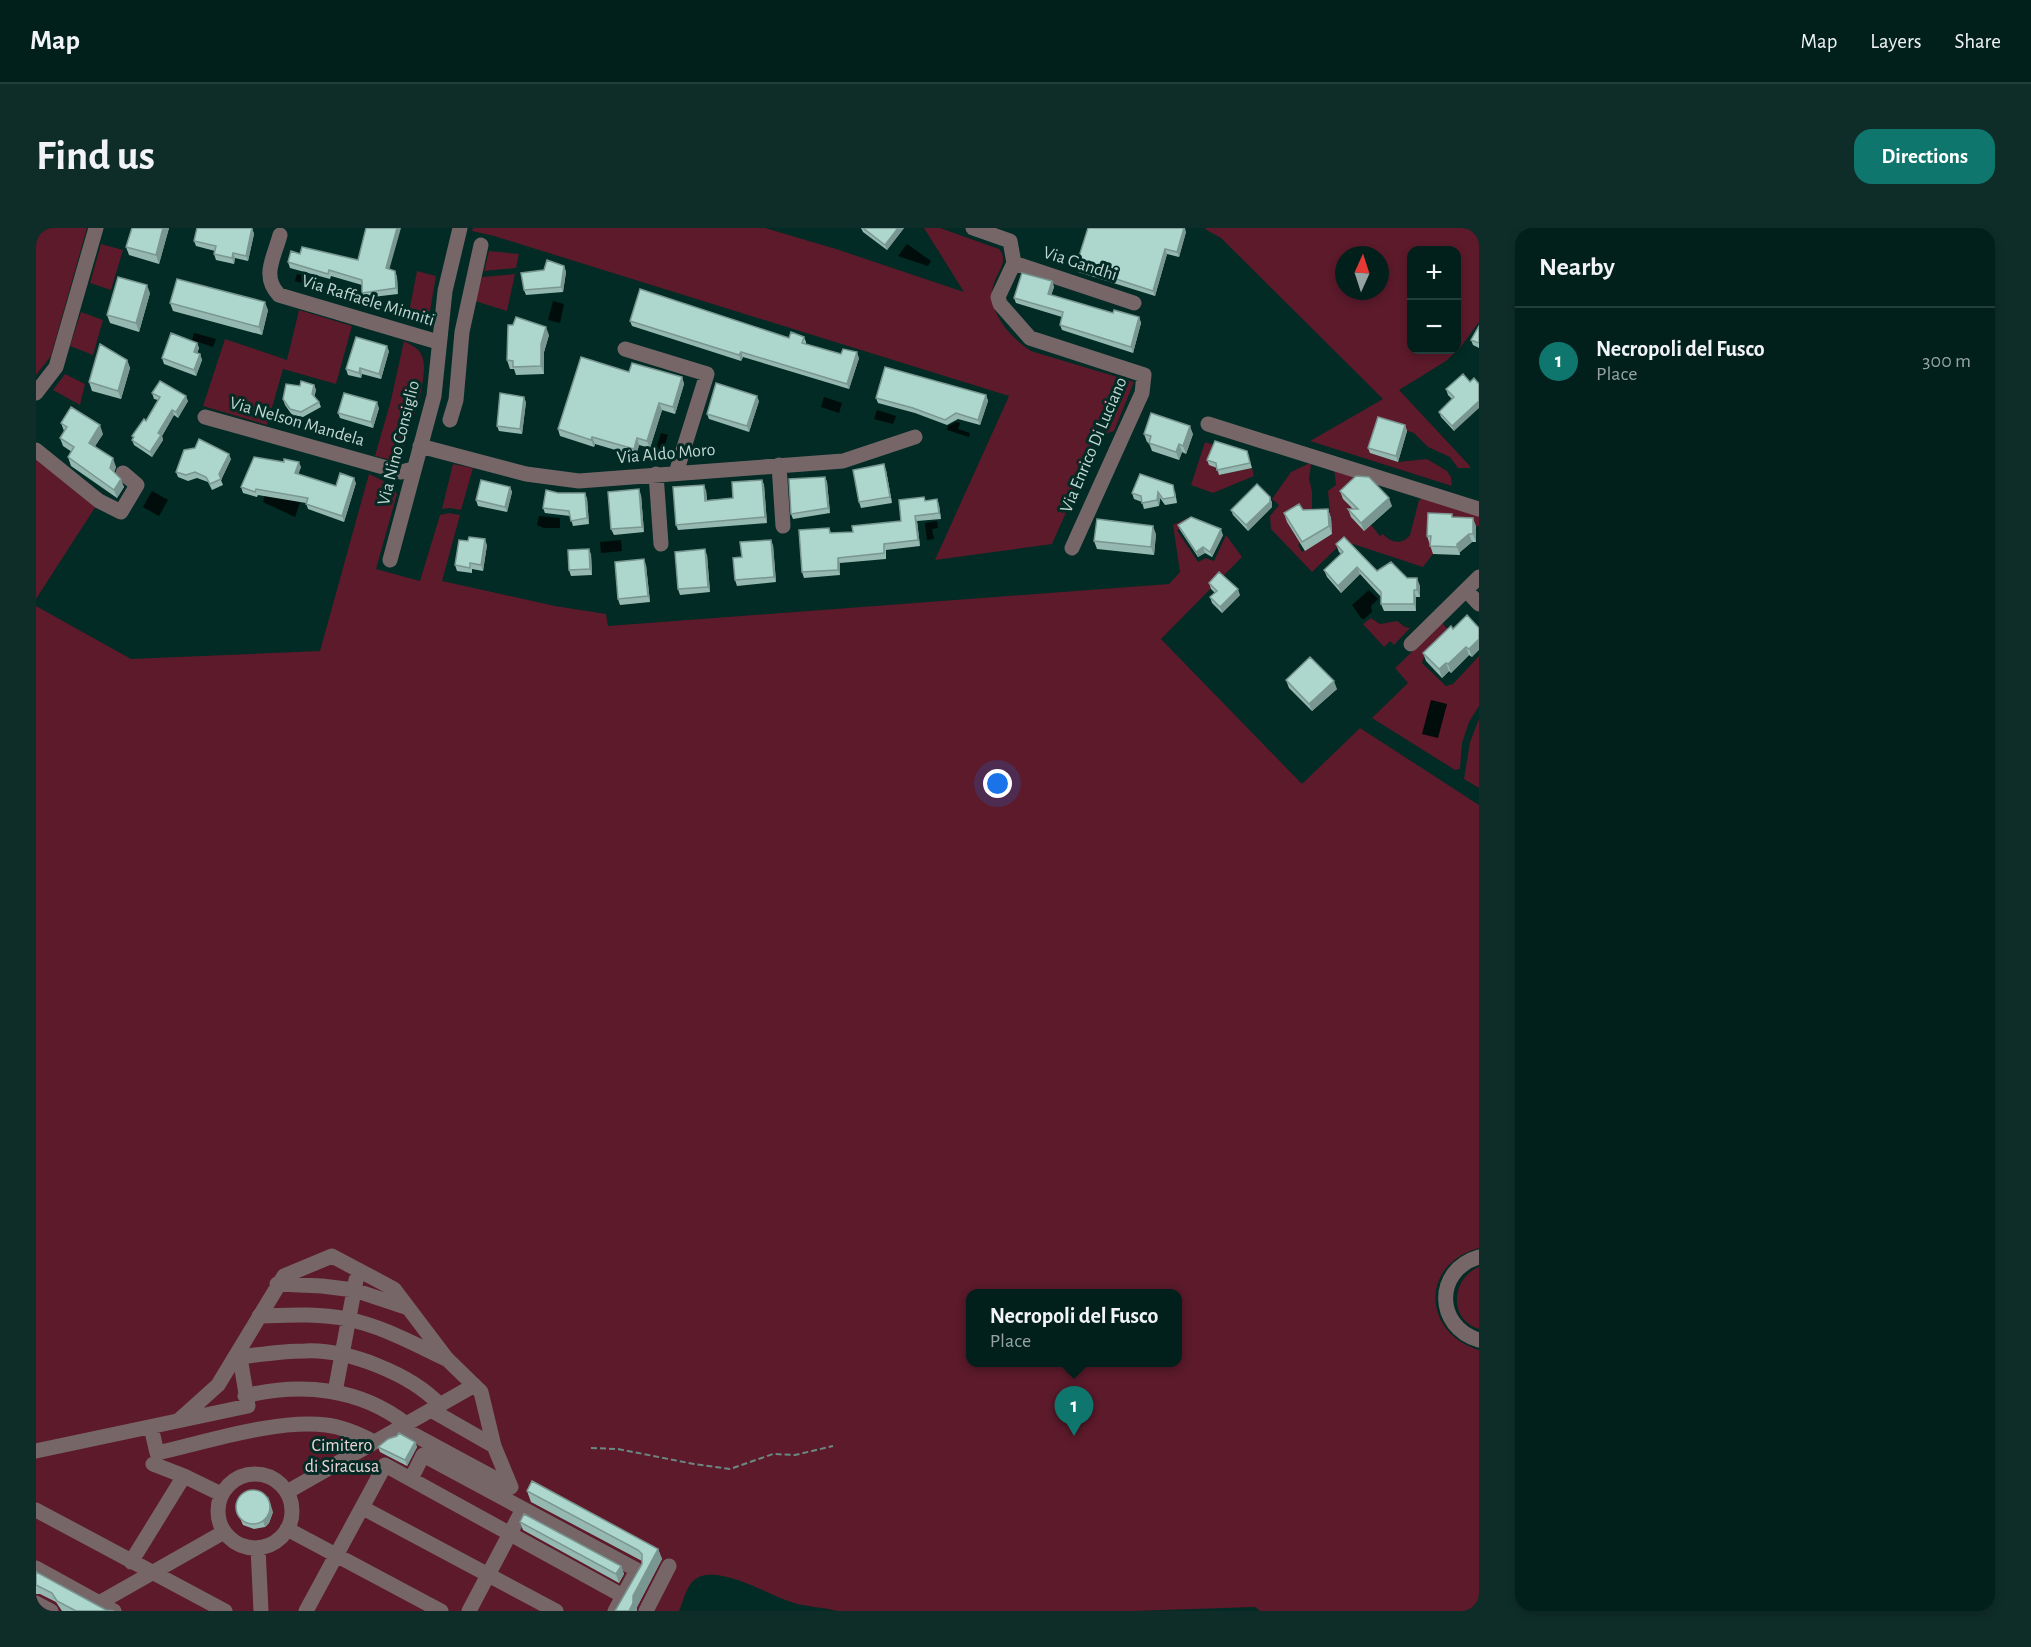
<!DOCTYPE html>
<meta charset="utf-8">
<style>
:root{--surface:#01201b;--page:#0f2d28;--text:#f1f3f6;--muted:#96a3a3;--line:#233e3a;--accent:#0f766e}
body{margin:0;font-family:"Alegreya Sans",sans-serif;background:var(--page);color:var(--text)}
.controls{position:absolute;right:18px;top:18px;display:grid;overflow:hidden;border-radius:12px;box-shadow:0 3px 9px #0003}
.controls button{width:54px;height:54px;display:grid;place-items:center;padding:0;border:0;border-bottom:2px solid var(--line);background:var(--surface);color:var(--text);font:30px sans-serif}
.compass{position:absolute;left:1299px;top:18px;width:54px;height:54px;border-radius:50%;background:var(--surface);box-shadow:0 3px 9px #0003;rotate:3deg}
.you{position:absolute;left:962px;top:556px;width:21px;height:21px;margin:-15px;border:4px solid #fff;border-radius:50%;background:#1a73e8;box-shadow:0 0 0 9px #1a73e833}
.badge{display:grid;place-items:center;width:39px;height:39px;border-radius:50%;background:var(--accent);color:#fff;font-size:20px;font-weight:700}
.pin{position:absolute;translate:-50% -50px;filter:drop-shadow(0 2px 3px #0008)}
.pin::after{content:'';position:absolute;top:32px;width:21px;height:18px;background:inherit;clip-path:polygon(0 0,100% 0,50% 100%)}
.popup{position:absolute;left:930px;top:1061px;width:216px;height:78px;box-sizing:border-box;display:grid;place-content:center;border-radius:12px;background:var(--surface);filter:drop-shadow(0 2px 4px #0005);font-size:20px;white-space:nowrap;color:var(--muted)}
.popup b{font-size:22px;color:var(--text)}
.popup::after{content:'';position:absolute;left:50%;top:100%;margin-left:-12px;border:12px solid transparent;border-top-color:var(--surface)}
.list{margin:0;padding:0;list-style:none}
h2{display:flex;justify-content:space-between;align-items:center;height:78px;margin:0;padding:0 24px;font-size:26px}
h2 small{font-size:20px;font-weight:400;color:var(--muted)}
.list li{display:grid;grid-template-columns:39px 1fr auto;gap:18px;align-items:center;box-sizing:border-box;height:108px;padding:0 24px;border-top:2px solid var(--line)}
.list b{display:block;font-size:22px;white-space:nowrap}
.list p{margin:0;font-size:20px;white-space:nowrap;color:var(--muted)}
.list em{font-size:20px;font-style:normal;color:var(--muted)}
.map{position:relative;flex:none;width:1443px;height:1383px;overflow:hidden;border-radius:18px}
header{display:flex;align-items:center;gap:36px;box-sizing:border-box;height:84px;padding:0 30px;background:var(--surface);border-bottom:2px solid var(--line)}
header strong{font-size:28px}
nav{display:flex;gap:33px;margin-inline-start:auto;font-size:21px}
.intro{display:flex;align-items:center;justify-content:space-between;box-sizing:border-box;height:144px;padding:0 36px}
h1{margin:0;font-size:42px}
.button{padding:15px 27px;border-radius:18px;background:var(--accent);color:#fff;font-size:21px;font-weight:700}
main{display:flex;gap:36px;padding:0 36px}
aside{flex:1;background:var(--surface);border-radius:18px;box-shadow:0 3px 9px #0003}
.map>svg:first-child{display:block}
</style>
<header>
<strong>Map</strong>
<nav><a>Map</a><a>Layers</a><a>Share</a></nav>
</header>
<div class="intro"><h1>Find us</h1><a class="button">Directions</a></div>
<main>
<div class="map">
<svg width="1443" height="1383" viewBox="0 0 1443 1383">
<rect width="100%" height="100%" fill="#012b24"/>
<path fill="#5c1a2b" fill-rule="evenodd" d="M0,0H51L15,128L0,147Z
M437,0H729L800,21L928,64L888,0H904L963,21C974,34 960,44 957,59C951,84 976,111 995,123L1098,154L1078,203L1064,208L1016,316L899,332L973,168L458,8L436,3Z
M1170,0H1443V94L1424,120L1410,133L1363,162L1433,237L1434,240H1422L1414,229L1392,219L1378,205L1344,194L1335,225L1362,234L1391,231L1411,243L1415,249L1416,258L1274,213L1347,171L1185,10L1169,1ZM1376,22H1420V122H1376ZM1308,27H1344V63H1308Z
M65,16L87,22L75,62L54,55Z
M453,23L483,26L480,40L448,43Z
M381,43L400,48L393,89L385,96L371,94Z
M479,46L471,83L439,73L446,49Z
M263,82L316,98L300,156L247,141L231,197L167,178L189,111L251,132Z
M45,84L67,92L57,127L34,118Z
M368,113C375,117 383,120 386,128C395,149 371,207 364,230L360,233L339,228L355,172Z
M29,146L49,156L44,177L17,162Z
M1169,214L1181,218L1183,247L1216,240L1218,248L1177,265L1155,257Z
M0,228L60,278L0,371Z
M1274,235L1275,238L1273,250L1276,264V288L1251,294L1264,315L1262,317L1266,324L1296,306L1292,263L1300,257L1298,240L1329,250L1335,297L1344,308L1347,306C1354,314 1366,318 1374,307L1383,272L1388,270L1443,287V298L1429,297L1398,316L1397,326L1387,339L1308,313L1276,344L1235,301L1234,288L1243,277L1236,271L1255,244Z
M417,236L437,240L425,282L414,280L406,281Z
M333,246L356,257L361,266L340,341L384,353L404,287L413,285L424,287L406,353L519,378L570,386L572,398L1133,356L1144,344L1137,297L1154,289L1153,295L1141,302L1162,334L1170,330L1178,333L1190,307L1206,329L1125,411L1266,556L1324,500L1443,577V1020C1384,1036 1386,1105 1443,1122V1383H1224L1219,1379L1098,1383H801C786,1379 770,1379 755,1374C732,1367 678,1333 657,1353C650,1360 647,1374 643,1383H615L639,1339V1334L630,1333L603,1383H0V378L95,431L284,423ZM934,1066H1142V1134H934Z
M1335,390L1344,396L1361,393L1369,399L1374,400L1358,417L1354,413L1348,419L1327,396Z
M1406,395L1414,404L1388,429L1386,435L1410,458L1417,456L1443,428V478L1433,494L1426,515L1424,541L1419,542L1336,490L1372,455L1359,440Z
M1443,491V560L1428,551L1434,514Z
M1443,1039V1101C1412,1092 1415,1050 1443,1039Z"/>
<path fill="#000d0a" d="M871,16L895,33L892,38L862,28Z
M261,46L270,48V52L283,56L282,60L259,53Z
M517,73L528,76L524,95L512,92Z
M158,105L180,111L177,119L156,112Z
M788,169L806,175L803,185L785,179Z
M841,182L860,188L857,196L838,191Z
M920,194L924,195L922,201L934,205L933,209L911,202L912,198Z
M625,205L632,207L626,226L619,224Z
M116,263L132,272L123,288L107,279Z
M229,266L264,274L259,289L227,274Z
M503,288L524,290V300H508L501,297Z
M901,293L902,300L896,301L898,311L891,312L889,295Z
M585,312L586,323L565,325L564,314Z
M1333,362L1342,371L1335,378L1336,384L1328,391L1325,390L1316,377Z
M1395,472L1411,476L1402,510L1386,506Z"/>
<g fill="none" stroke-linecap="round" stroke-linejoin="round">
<path stroke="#6b8983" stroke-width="2" stroke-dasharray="6 3" stroke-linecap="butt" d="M555,1220L582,1221L658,1236L694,1241L737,1226L759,1227L797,1218"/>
<path stroke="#766668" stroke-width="15" d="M937,0L974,13L978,35L962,69L964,76L994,110L1108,147L1106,165L1036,320
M244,7C238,30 225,48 243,67L402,114
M978,35L1098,75
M589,121L671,146L640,245
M0,165L20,139L60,0
M169,189L365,244L377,241
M414,192L420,172L426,104L445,17
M1172,196L1443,281
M384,218L490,246L543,253L807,233L879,209
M0,222L63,273L85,284L101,257L87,245
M743,237L747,298
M620,246L625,316
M354,332L398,168L409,63L424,0
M1430,362L1443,376
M1375,416L1443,349
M1443,1029C1398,1042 1399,1099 1443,1112
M241,1056L286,1058L318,1062L372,1080
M223,1088C252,1087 282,1085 311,1091C346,1098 378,1116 410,1131
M200,1127L204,1129C226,1126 248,1123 269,1123C312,1121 375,1146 404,1177
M299,1164L320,1052
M209,1168C265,1154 324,1160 370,1196
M395,1182L458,1218
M143,1192L182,1157L248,1048L296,1028L358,1061L411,1131L445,1164L458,1218L475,1259
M115,1199L121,1225C171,1214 240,1191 290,1197C308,1199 323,1206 338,1214
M364,1199L475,1259
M0,1223L212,1178L204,1129
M117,1236L148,1248
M182 1283a37 37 0 1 1 74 0a37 37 0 1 1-74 0Z
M375,1251L387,1227L601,1342L579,1383
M251,1264L437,1158
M327,1280L520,1383
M0,1282L189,1383
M251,1301L405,1383
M222,1320L225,1383
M95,1334L148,1248L185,1266
M0,1340L78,1383
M0,1375L15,1383
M63,1375L188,1304
M270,1383L349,1237L587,1368
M433,1383L487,1281
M610,1383L633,1338"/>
</g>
<path fill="#95b9b0" d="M96,0H133L123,36L93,27L90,19Z
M216,0L218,6L212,33L199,30L198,36L180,32L178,26L179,23L160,18L158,13Z
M825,0H868L851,22L827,4Z
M1150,4L1143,29L1131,26L1119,68L1042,44L1040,38Z
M264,26L359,43L361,49L362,66L328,70L326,65V57L295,48L294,51L254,40L252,34Z
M528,38L530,44L527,64L490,67L488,62L508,42Z
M1016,53L1018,59L1015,67L1077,85L1103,89L1105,95L1097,125L1026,102L1024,97L1026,89L980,75L978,70Z
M114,65L103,104L74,95L71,87Z
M134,75L232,82L226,107L137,83Z
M594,93L753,110L768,109L770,114V116L805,126L823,130L813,161L707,129L705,133L596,98Z
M1443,98V120L1437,117L1435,112Z
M513,107L508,124V146L480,147L478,141H474L471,132Z
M161,115L163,120L161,125L164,126L166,132L160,148L128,136L126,130Z
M353,123L345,151L326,146L325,150L312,147L310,141Z
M91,132L94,140L85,171L56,163L53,154Z
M593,144L646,149L648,156L639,186L626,182L614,220L603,217L600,228L559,216L558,219L524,208L522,201Z
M1434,154L1418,203L1405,189L1403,184L1416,171L1412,167L1410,161Z
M278,157L280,162L278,169L283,174L285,179L267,189L256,187L249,177L247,171L264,158Z
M116,165L152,173L142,190L138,187L126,208L127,212L116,229L98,217L96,212L97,210L96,208L110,193L122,172L118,171Z
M950,167L952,173L944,197L922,191L911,197L879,185L842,175L840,170Z
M723,173L713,204L673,191L671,186Z
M490,174L486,206L463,203L461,198Z
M343,180L337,200L304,190L302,185Z
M25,195L67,206L59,218L80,239L78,244L88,259L81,270L35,238L32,229L36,224L27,218L24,210L28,203Z
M1369,197L1371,203L1362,234L1334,225L1332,220Z
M1108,206H1157L1150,226L1146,224L1143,232L1116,223L1113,215L1111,214Z
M1211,223L1216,240L1183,247L1181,240L1173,237L1171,232Z
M195,231L185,252L187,257L176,262L172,254L161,250L152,253L142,249L140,244Z
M265,239L262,246L300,258L320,255L308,294L272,281L270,275L222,267L221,269L207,265L205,259Z
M850,242L856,275L825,280L823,274Z
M789,249L791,254L794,285L757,291L755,286Z
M726,252L728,257L731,295L642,302L640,297L670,262L671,272L697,270Z
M474,259L476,264L471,284L442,278L440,272Z
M1139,263L1141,275L1129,277L1124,270L1123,278L1108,281L1106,274L1098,271L1096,265Z
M1304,263L1356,278L1328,303L1315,289L1312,281H1317L1307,271Z
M522,265L551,270L553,296L537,298L534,288L509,285L507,280Z
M605,267L608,304L578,307L575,301Z
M888,269L889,273L901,271L903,277L905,291L881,293L884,318L850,322V331L804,335V347L768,350L766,344L793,300L795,305L817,304L865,293Z
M1234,269L1236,275V279L1212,303L1197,287L1195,282Z
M1292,281L1295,290L1296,306L1269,323L1251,294L1248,285L1267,282Z
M1417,289L1440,298V314H1436L1424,324V327L1397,326L1391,308Z
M1142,297L1187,307L1176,329L1169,325L1162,329L1144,302Z
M1120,306L1118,327L1061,321L1058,313Z
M432,313L451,317L447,343L436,341V345L421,343L419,337Z
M1300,316L1341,343L1371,350L1384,358V369H1380V383H1348L1345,376V369L1324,346L1305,365L1291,349L1288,342L1305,326L1303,324Z
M737,317L740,354L701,358L699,352L706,329Z
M555,326L556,347L535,348L533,342Z
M671,327L674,364L644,367L642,361Z
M610,337L614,374L584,377L582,371Z
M1173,355L1204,367L1186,385L1176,375L1174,369L1179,365L1175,361Z
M1443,400L1436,429L1433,427L1415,445L1413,443L1406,450L1390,433L1387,425L1417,401Z
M1250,452L1301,461L1276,483L1253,460Z
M379,1214L381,1219L371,1238L344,1224L342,1219Z
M491,1263L622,1321L626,1331L601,1379V1383H579L606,1336V1333L495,1274Z
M200,1281L237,1284L233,1295L229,1299L218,1301L207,1297Z
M484,1294L585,1338L588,1346L583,1355L487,1302Z
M0,1344L70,1382L78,1383H26L20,1374L4,1366H0Z"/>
<path fill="#799690" d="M127,0H133L123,36L120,27Z
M216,0L218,6L212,33L210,28Z
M361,0H365L352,46L350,40Z
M862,0H868L851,22L849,17Z
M1148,0H1149L1150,4L1143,29L1141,24Z
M1129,21L1131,26L1119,68L1117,63Z
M197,25L199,30L198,36L196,30Z
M528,38L530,44L527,64L525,59Z
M359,43L361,49L362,66L360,60Z
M1016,53L1018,59L1014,71L1012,66Z
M111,57L114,65L103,104L100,95Z
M229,74L232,82L226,107L223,99Z
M1103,89L1105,95L1097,125L1095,119Z
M510,99L513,107L508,124V146L505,138V116Z
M161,115L163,120L160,129L158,124Z
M351,118L353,123L345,151L343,146Z
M705,124L707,129L705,133L703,127Z
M821,124L823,130L813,161L811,156Z
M164,126L166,132L160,148L158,142Z
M91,132L94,140L85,171L82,163Z
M324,140L326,146L325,150L323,145Z
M646,149L648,156L639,186L637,179Z
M278,157L280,162L278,171L276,166Z
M950,167L952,173L944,197L942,192Z
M150,168L152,173L142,190L140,184Z
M721,168L723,173L713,204L711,198Z
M488,169L490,174L486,206L484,201Z
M1443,173V180L1418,203L1416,198Z
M341,174L343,180L337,200L335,194Z
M623,175L626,182L614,220L611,213Z
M136,182L138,187L126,208L127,212L116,229L114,224L122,205Z
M64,197L67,206L56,223L53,215Z
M1369,197L1371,203L1362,234L1360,228Z
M1154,198L1157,206L1150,226L1147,218Z
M556,209L559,216L558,219L555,212Z
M601,210L603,217L600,228L598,221Z
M1143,216L1146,224L1143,232L1140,224Z
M193,226L195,231L185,252L183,246Z
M77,230L80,239L77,248L74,240Z
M263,234L265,239L261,250L259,245Z
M848,236L850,242L856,275L854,269Z
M789,249L791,254L794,285L792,280Z
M318,250L320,255L308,294L306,288Z
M85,251L88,259L81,270L78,262Z
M726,252L728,257L731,295L729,289Z
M668,257L670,262L671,278L669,273Z
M474,259L476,264L471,284L469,279Z
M603,261L605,267L608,304L606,299Z
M1122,264L1124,270L1123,278L1121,272Z
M549,265L551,270L553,296L551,290Z
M1234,269L1236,275V279L1212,303L1210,297Z
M1353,270L1356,278L1328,303L1325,295Z
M901,271L903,277L905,291L903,285Z
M1292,281L1295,290L1296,306L1293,298Z
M879,288L881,293L884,318L882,312Z
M1437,290L1440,298V314L1437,306Z
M1117,298L1120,306L1118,327L1115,319Z
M1185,301L1187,307L1176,329L1174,324Z
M1433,306L1436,314L1424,324V327L1421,319V316Z
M449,311L451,317L447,343L445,337Z
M735,312L737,317L740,354L738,349Z
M1167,319L1169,325L1162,329L1160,324Z
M553,321L555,326L556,347L554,341Z
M669,321L671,327L674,364L672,359Z
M802,330L804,335V347L802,342Z
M608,331L610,337L614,374L612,368Z
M1321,339L1324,346L1305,365L1302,358Z
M1381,350L1384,358V369L1381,362Z
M1202,361L1204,367L1186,385L1184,379Z
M1378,362L1380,369V383L1378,376Z
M1443,411V422L1436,429L1433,421Z
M1430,419L1433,427L1415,445L1412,436Z
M1410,435L1413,443L1406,450L1403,441Z
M1298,453L1301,461L1276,483L1273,476Z
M379,1214L381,1219L371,1238L369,1232Z
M232,1268L237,1284L233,1295L229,1299L227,1293Z
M622,1321L626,1331L601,1379V1383H593L597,1368Z
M585,1338L588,1346L583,1355L580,1346Z"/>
<path fill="#add7cd" stroke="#799690" stroke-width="1.5" d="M96,0H127L120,27L90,19Z
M161,0H216L210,28L197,25L196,30L178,26L180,18L158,13Z
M330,0H361L350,40L359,43L360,60L326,65V52L293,42L292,46L252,34L255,23L264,26L266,19L322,32Z
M827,0H862L849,17Z
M1052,0H1148L1141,24L1129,21L1117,63L1040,38Z
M511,32L528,38L525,59L488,62L485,45L508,42Z
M986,45L1016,53L1012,66L1077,85L1078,82L1103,89L1095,119L1024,97L1027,84L978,70Z
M82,49L111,57L100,95L71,87Z
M141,51L229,74L223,99L134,75Z
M604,61L753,110L755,104L768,109L766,115L805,126L807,121L821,124L811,156L705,124L703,127L594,93Z
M480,89L510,99L505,116V138L477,139V133L471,132L472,97H477Z
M1443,98V115L1435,112Z
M135,105L161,115L158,124L164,126L158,142L126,130Z
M320,109L351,118L343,146L324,140L323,145L310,141Z
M64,116L91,132L82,163L53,154Z
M545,129L593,144L596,135L646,149L637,179L623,175L611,213L601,210L598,221L556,209L555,212L522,201Z
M849,139L950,167L942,192L920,185L909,192L877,180L840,170Z
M1427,146L1434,154L1438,150L1443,156V173L1416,198L1403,184L1418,169L1410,161Z
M124,153L150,168L140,184L136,182L122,205L125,207L114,224L96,212L98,209L96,208L108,191L110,193L124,169L116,165Z
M265,153L278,157L276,166L283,174L265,184L254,181L247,171L250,156L264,158Z
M680,155L721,168L711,198L671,186Z
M308,165L341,174L335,194L302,185Z
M464,165L488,169L484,201L461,198Z
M35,179L64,197L53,215L77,230L74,240L85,251L78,262L32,229L38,219L24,210L31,199L25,195Z
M1115,185L1154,198L1147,218L1143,216L1140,224L1113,215L1115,208L1108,206Z
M1342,189L1369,197L1360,228L1332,220Z
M163,211L193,226L183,246L185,251L174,256L170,249L159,244L150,247L140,244L148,222L159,220Z
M1179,213L1211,223L1214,235L1181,242L1180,235L1171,232Z
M218,229L248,234V231L263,234L259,245L300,258L304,245L318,250L306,288L270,276L272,270L220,261L219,264L205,259Z
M848,236L854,269L823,274L817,242Z
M1104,246L1137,257L1139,269L1127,271L1122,264L1121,272L1106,275L1105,268L1096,265Z
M1320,248L1333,249L1353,270L1325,295L1312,281H1322L1304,263Z
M789,249L792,280L755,286L753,251Z
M445,252L474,259L469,279L440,272Z
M726,252L729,289L640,297L637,259L668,257L669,273L697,270L696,254Z
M1221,256L1234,269V274L1210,297L1195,282Z
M603,261L606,299L575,301L572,264Z
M510,262L522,265H549L551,290L535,293L533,283L507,280Z
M888,269L889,273L901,271L903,285L879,288L882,312L848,316V325L802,330V342L766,344L763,302L793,300L794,305L817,304L816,298L865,293L863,272Z
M1263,276L1267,282L1292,281L1293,298L1266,314L1248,285Z
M1392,285L1416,286V289L1437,290V306H1433L1421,316V319L1394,318L1395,308H1391Z
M1155,289L1185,301L1174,324L1167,319L1160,324L1142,297Z
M1061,291L1117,298L1115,319L1058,313Z
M433,309L449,311L445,337L434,335V340L419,337L423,312L432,313Z
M1308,309L1341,343L1355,334L1371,350H1381V362H1378V376H1345V364L1321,339L1302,358L1288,342L1307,324L1300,316Z
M735,312L738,349L699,352L697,330L706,329L704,314Z
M553,321L554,341L533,342L532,322Z
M669,321L672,359L642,361L639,324Z
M608,331L612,368L582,371L579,334Z
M1183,344L1202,361L1184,379L1174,369L1181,363L1173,355Z
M1431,387L1443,400V411L1433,421L1430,419L1412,436L1410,435L1403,441L1387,425L1415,398L1417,401Z
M1274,429L1298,453L1273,476L1250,452Z
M363,1205L379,1214L369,1232L342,1219L352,1211L361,1208Z
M496,1253L622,1321L597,1368V1375L593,1383H579L606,1336V1326L602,1322L491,1263Z
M200 1279a17 17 0 1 1 34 0a17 17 0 1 1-34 0Z
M488,1286L585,1338L580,1346L484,1294Z
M0,1344L70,1382L78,1383H40L21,1373L16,1365L0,1357Z"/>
<g text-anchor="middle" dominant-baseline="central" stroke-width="6" stroke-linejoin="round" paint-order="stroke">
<g font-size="18" fill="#c2d6d1" stroke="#012b24">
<text transform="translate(1044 36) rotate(18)">Via Gandhi</text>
<text transform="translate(332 73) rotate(17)">Via Raffaele Minniti</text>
<text transform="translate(261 194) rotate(16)">Via Nelson Mandela</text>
<text transform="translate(363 215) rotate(-76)">Via Nino Consiglio</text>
<text transform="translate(1058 217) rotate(-67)">Via Enrico Di Luciano</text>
<text transform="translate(630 226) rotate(-5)">Via Aldo Moro</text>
</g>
<g font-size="18" fill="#efd4d7" stroke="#012b24">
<text x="306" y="1218">Cimitero<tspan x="306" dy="21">di Siracusa</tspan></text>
</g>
</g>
</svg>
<div class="controls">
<button>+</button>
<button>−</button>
</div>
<svg class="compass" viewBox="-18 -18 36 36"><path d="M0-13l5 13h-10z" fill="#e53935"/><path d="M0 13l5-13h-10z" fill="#96a3a3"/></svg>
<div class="you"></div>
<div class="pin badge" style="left:1038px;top:1208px">1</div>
<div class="popup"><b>Necropoli del Fusco</b>Place</div>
</div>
<aside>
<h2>Nearby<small></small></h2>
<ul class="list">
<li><span class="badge">1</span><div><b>Necropoli del Fusco</b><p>Place</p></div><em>300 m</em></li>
</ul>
</aside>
</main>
